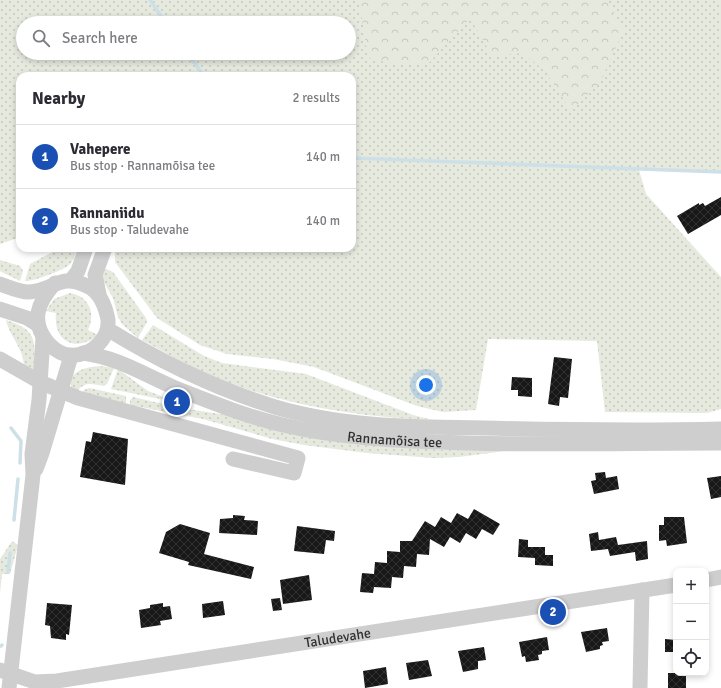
<!DOCTYPE html>
<meta charset="utf-8">
<style>
:root{--surface:#fff;--page:#f7f7f7;--text:#2b2b33;--muted:#7c7c81;--line:#e1e1e2;--accent:#0b8043}
body{margin:0;font-family:Signika,sans-serif;background:var(--page);color:var(--text)}
.controls{position:absolute;right:12px;bottom:12px;display:grid;overflow:hidden;border-radius:8px;box-shadow:0 2px 6px #0003}
.controls button{width:36px;height:36px;display:grid;place-items:center;padding:0;border:0;border-bottom:1px solid var(--line);background:var(--surface);color:var(--text);font:20px sans-serif}
.you{position:absolute;left:426px;top:385px;width:14px;height:14px;margin:-10px;border:3px solid #fff;border-radius:50%;background:#1a73e8;box-shadow:0 0 0 6px #1a73e833}
.badge{display:grid;place-items:center;width:26px;height:26px;border-radius:50%;background:var(--accent);color:#fff;font-size:13px;font-weight:700}
.pin{position:absolute;translate:-50% -50%;border:2px solid #fff;box-shadow:0 1px 4px #0006}
.list{margin:0;padding:0;list-style:none}
h2{display:flex;justify-content:space-between;align-items:center;height:52px;margin:0;padding:0 16px;font-size:17px}
h2 small{font-size:13px;font-weight:400;color:var(--muted)}
.list li{display:grid;grid-template-columns:26px 1fr auto;gap:12px;align-items:center;box-sizing:border-box;height:64px;padding:0 16px;border-top:1px solid var(--line)}
.list b{display:block;font-size:15px;white-space:nowrap}
.list p{margin:0;font-size:13px;white-space:nowrap;color:var(--muted)}
.list em{font-size:13px;font-style:normal;color:var(--muted)}
.icon{flex:none;width:22px;height:22px;fill:none;stroke:currentColor;stroke-width:2;stroke-linecap:round;stroke-linejoin:round}
.map{position:relative;flex:none;width:721px;height:688px;overflow:hidden}
.search{position:absolute;background:var(--surface);box-shadow:0 2px 6px #0003;left:16px;top:16px;width:340px;height:44px;display:flex;align-items:center;gap:10px;box-sizing:border-box;padding:0 14px;border-radius:22px;color:var(--muted);font-size:15px}
.panel{position:absolute;background:var(--surface);box-shadow:0 2px 6px #0003;left:16px;top:72px;width:340px;height:180px;border-radius:12px}
.map>svg:first-child{display:block}
</style>
<div class="map">
<svg width="721" height="688" viewBox="0 0 721 688">
<defs>
<pattern id="grass-dots" width="8" height="8" patternUnits="userSpaceOnUse"><rect width="8" height="8" fill="#e5e9de"/><path d="M2 2h.1M6 6h.1" fill="none" stroke="#c5c8bf" stroke-width="1.8" stroke-linecap="round"/></pattern>
<pattern id="forest-crowns" width="20" height="18" patternUnits="userSpaceOnUse"><rect width="20" height="18" fill="#e5e9de"/><path d="M2 6a3 3 0 1 1 6 0M12 15a3 3 0 1 1 6 0" fill="none" stroke="#c5c8bf"/></pattern>
<pattern id="building-cross-hatch" width="8" height="8" patternUnits="userSpaceOnUse"><rect width="8" height="8" fill="#181818"/><path d="M0 0l8 8M0 8l8-8" fill="none" stroke="#313131"/></pattern>
</defs>
<rect width="100%" height="100%" fill="#fff"/>
<path fill="url(#grass-dots)" fill-rule="evenodd" d="M0,0H721V172L639,170L646,194L721,277V409L707,413L605,412L597,341L488,339L476,410L443,412L417,406L314,367L273,359L227,354L200,345L157,318L115,262V248H352V76H20V237L0,244ZM23,23H349V53H23Z
M60,248H78C75,254 74,261 69,265C64,270 32,282 25,281L30,264Z
M0,260L20,266L23,271L20,281L0,271Z
M103,268L113,272L146,318L147,322L138,338L122,324L118,317L113,298L101,277Z
M70,293C89,296 96,313 88,330L98,335C76,353 53,342 56,313L46,311L54,299Z
M6,320C38,330 35,341 34,370L24,369C25,349 10,338 6,320Z
M153,325L204,356L222,363L306,374L413,415L433,420C361,417 291,407 224,381C195,370 168,354 142,340Z
M101,366L114,368L107,384L104,386C92,384 84,381 77,392L72,390C65,370 88,367 101,366Z
M118,369L148,391L166,398L165,400L111,389Z
M89,388L126,396V404L81,394L84,390Z
M133,397L181,408L227,415L358,444L444,450L505,451L459,457L433,458L367,453L304,445L272,439L203,419L130,405V400Z
M12,541L18,545L10,574H2L0,593V559Z"/>
<path fill="url(#forest-crowns)" d="M359,0H607L624,30L600,82L571,111L546,72L523,53L492,56L470,18L428,64L399,65L368,58Z"/>
<g fill="none" stroke-linecap="round" stroke-linejoin="round">
<path stroke="#cde0e8" stroke-width="3.5" d="M150,0L166,23
M187,53L204,76
M352,158L721,172
M11,428L21,441L20,463
M14,520L18,479
M8,572L10,553
M1,646L2,645"/>
</g>
<path fill="url(#building-cross-hatch)" d="M721,197V215L688,234L677,216L699,203V205L703,203L705,206Z
M554,357L572,359L568,398L560,397L559,406L548,404Z
M512,377L532,378V397L518,396V390H511Z
M93,432L128,439L125,485L80,477L86,441L91,442Z
M605,472L606,478L617,476L619,489L594,494L591,481L596,480L595,473Z
M721,476V497L711,499L707,478Z
M474,509L500,524L493,535L482,529L476,539L466,533L460,543L450,537L444,547L430,539L429,555L417,554L416,567L404,566L403,578L392,577L391,588L374,587L373,593L360,592L362,573L374,574L375,562L387,563V551L400,552V541H412L425,521L435,527L441,517L451,523L457,513L468,519Z
M233,515L245,516L244,520L258,521L257,535L219,533L220,519L233,518Z
M664,517H684L687,543L667,546L666,540L659,541V525H664Z
M180,524L210,533L204,554L254,567L251,579L188,565L189,562L159,553L166,532Z
M297,526L335,531L334,541L326,540L324,554L294,551Z
M598,532L599,540L616,537L618,545L647,541L648,559L636,561L635,552L610,556L608,549L591,551L589,534Z
M519,539L528,540V547H545V555H553V566L535,565V558L518,557Z
M309,575L312,600L283,604L280,580Z
M280,598L282,610L273,611L271,599Z
M223,601L225,615L203,618L202,604Z
M47,603L72,605L69,635L66,634V640L51,638L50,626L45,625Z
M163,603V607L170,606L172,619L160,621L161,625L141,628L139,610L150,608V605Z
M607,628L609,641L602,642L603,645L600,646V649L586,652L581,632Z
M547,637L549,650L542,651V654L538,655L539,660L526,662L525,656L522,657L519,642Z
M665,639L676,640V652H665Z
M484,647L486,660L478,661V669L463,672L458,651Z
M428,660L432,676L409,680L406,663Z
M386,667L388,684L365,688L363,671Z
M668,673H686V688H668Z"/>
<g fill="none" stroke-linecap="round" stroke-linejoin="round">
<g stroke="#cecece" stroke-width="15">
<path d="M72,279L78,271L86,248"/>
<path d="M0,284C9,287 19,292 29,292C54,291 59,272 87,286C99,291 104,303 107,315C113,336 92,357 70,355C62,355 55,350 49,344C29,322 38,302 55,283"/>
<path d="M99,294L95,275L105,248"/>
<path d="M0,309L27,318L38,325"/>
<path d="M109,330C161,362 217,389 275,407C342,427 414,427 483,428C562,430 642,431 721,429"/>
<path id="s1" d="M83,353C120,358 146,376 180,390C213,403 248,417 283,425C343,439 404,441 465,443C550,445 636,443 721,443"/>
<path d="M0,359L40,382L78,398L298,458L294,473L233,459"/>
<path d="M36,469L42,453L71,356"/>
<path d="M706,580L721,577"/>
<path id="s2" d="M0,670L35,682L57,681L676,585"/>
<path d="M9,688L33,475L32,454L39,400L43,337"/>
<path d="M640,688L642,590"/>
</g>
</g>
<g text-anchor="middle" dominant-baseline="central" stroke-width="4" stroke-linejoin="round" paint-order="stroke">
<g font-size="14" fill="#313131" stroke="#fff">
<text stroke="none"><textPath href="#s1" startOffset="326">Rannamõisa tee</textPath></text>
<text stroke="none"><textPath href="#s2" startOffset="343">Taludevahe</textPath></text>
</g>
</g>
</svg>
<div class="controls">
<button>+</button>
<button>−</button>
<button><svg class="icon" aria-label="locate" viewBox="0 0 24 24"><circle cx="12" cy="12" r="6"/><path d="M12 2v4M12 18v4M2 12h4M18 12h4"/></svg></button>
</div>
<div class="you"></div>
<div class="pin badge" style="left:177px;top:402px;background:#1a4fb4">1</div>
<div class="pin badge" style="left:553px;top:612px;background:#1a4fb4">2</div>
<div class="search"><svg class="icon" aria-label="search" viewBox="0 0 24 24"><circle cx="10" cy="10" r="6"/><path d="M15 15l6 6"/></svg>Search here</div>
<section class="panel">
<h2>Nearby<small>2 results</small></h2>
<ul class="list">
<li><span class="badge" style="background:#1a4fb4">1</span><div><b>Vahepere</b><p>Bus stop · Rannamõisa tee</p></div><em>140 m</em></li>
<li><span class="badge" style="background:#1a4fb4">2</span><div><b>Rannaniidu</b><p>Bus stop · Taludevahe</p></div><em>140 m</em></li>
</ul>
</section>
</div>
